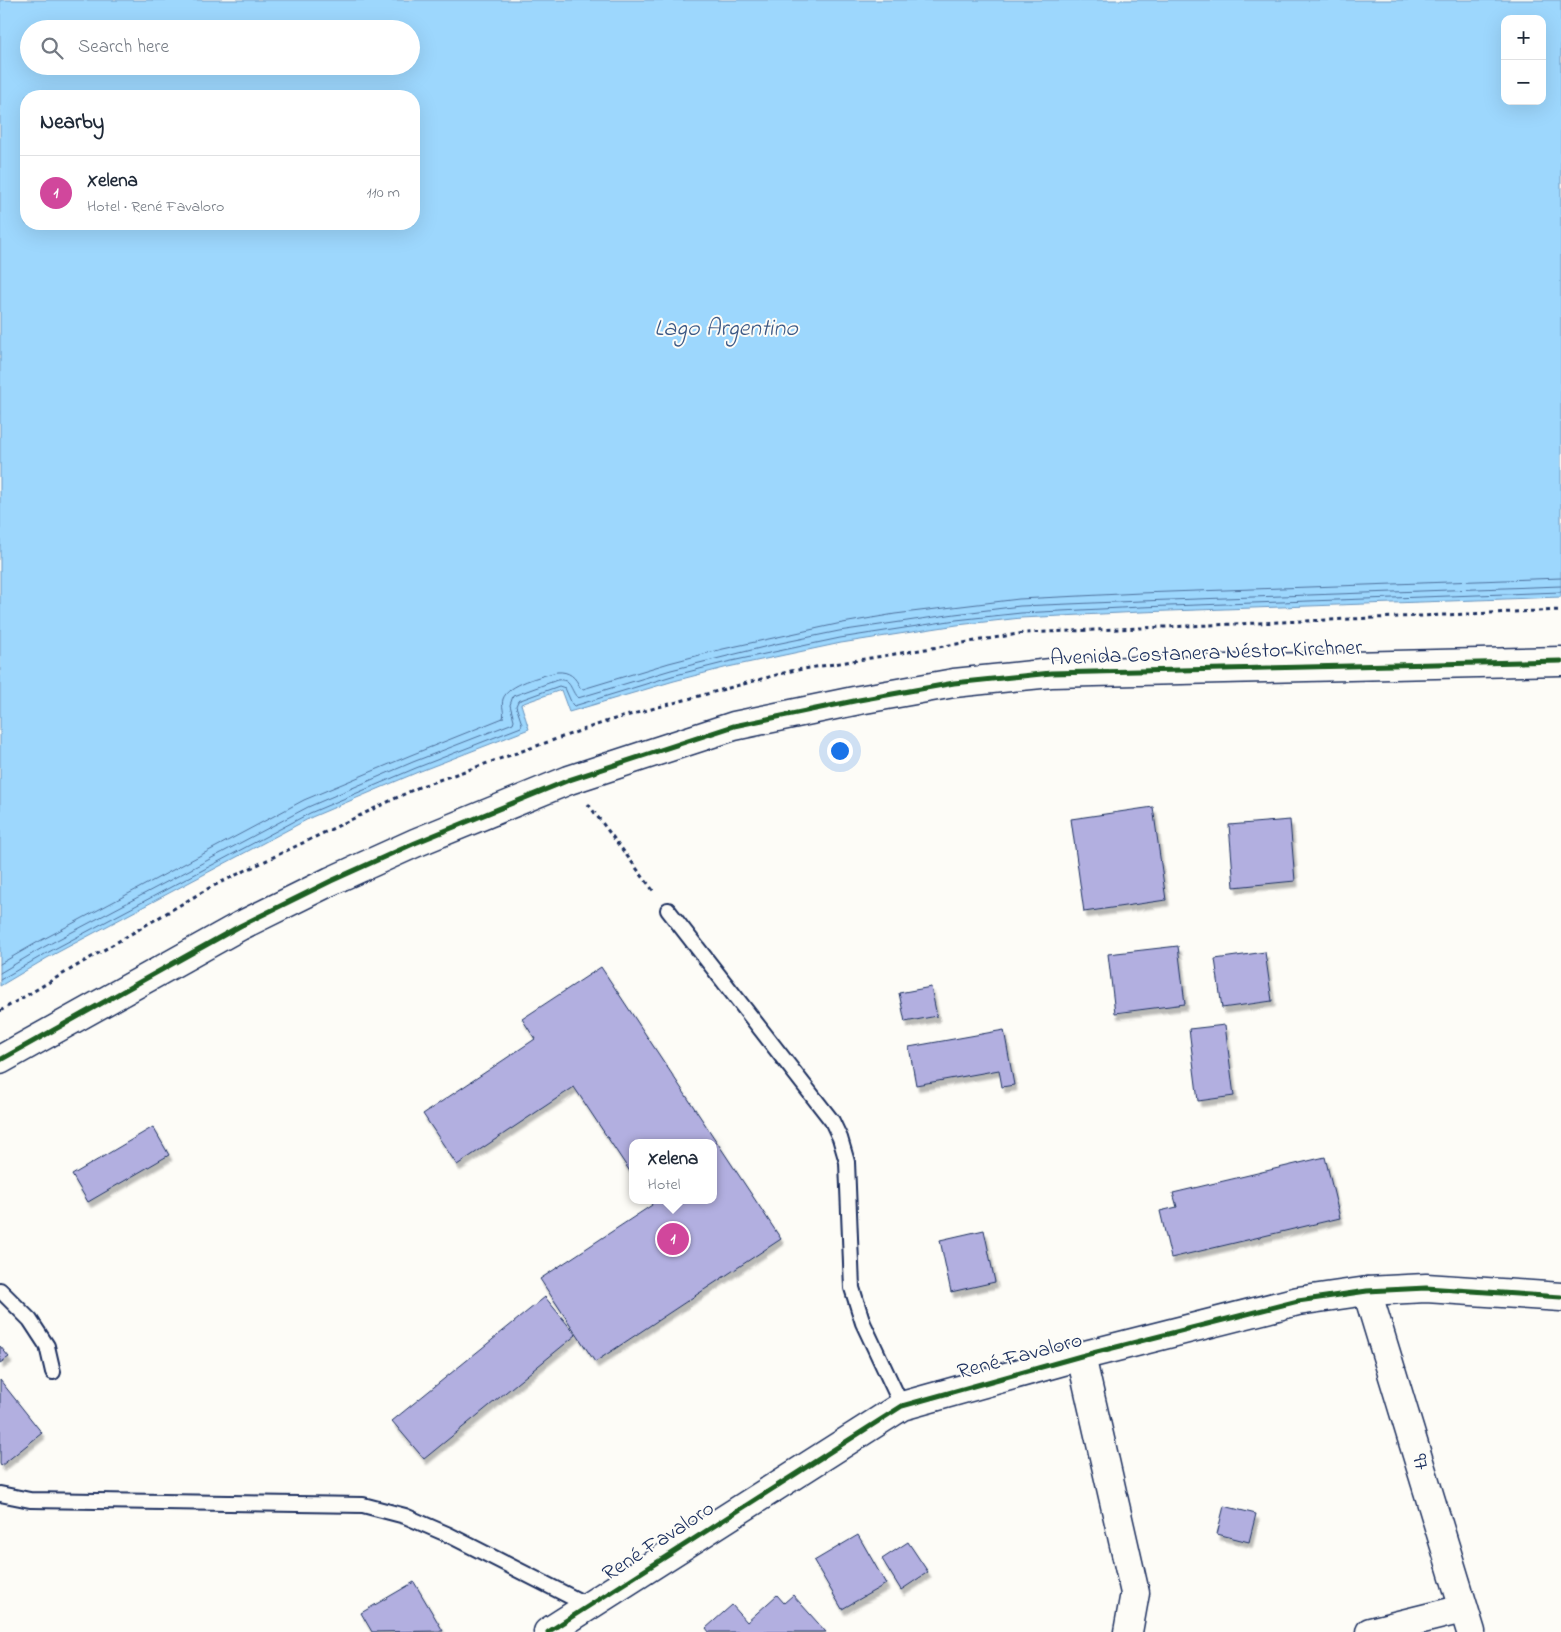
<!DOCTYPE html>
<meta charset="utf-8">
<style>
:root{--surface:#fff;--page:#f6f6f7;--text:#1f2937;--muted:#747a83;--line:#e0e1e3;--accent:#ea580c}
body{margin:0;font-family:"Indie Flower",sans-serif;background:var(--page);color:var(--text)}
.controls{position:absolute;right:15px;top:15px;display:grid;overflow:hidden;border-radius:10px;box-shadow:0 5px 20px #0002}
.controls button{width:45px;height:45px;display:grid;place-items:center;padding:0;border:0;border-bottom:1px solid var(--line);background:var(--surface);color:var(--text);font:25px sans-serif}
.you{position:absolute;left:839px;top:750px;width:18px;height:18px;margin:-12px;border:4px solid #fff;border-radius:50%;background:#1a73e8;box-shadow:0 0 0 8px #1a73e833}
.badge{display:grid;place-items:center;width:32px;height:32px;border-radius:50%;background:var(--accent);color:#fff;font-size:16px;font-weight:700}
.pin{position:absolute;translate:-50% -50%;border:2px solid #fff;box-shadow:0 1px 5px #0006}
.popup{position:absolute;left:629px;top:1139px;width:88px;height:65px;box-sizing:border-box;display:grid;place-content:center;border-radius:10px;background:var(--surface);filter:drop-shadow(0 1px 4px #0005);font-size:16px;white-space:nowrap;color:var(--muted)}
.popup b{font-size:19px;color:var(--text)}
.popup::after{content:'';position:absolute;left:50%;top:100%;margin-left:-10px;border:10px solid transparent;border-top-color:var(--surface)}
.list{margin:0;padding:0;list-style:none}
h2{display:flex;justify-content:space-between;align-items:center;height:65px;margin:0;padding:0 20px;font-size:21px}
h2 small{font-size:16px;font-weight:400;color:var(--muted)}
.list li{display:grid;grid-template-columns:32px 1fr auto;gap:15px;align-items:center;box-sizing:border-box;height:75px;padding:0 20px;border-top:1px solid var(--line)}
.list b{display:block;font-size:19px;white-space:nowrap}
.list p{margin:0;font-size:16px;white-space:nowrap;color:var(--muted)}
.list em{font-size:16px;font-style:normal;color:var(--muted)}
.icon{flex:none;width:28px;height:28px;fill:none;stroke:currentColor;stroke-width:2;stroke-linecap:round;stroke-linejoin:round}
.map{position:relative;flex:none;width:1561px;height:1632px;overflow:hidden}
.search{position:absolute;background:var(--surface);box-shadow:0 5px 20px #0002;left:20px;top:20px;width:400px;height:55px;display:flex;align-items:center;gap:12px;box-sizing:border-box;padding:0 18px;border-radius:28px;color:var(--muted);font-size:19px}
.panel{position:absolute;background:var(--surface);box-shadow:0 5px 20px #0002;left:20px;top:90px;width:400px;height:140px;border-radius:20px}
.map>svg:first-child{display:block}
</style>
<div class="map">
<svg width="1561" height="1632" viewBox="0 0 1561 1632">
<defs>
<filter id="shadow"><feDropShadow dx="3" dy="5.5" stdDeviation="1" flood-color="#0004"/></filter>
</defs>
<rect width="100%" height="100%" fill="#fdfcf7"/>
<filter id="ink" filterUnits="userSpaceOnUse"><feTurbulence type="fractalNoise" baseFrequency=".02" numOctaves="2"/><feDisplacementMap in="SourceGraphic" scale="10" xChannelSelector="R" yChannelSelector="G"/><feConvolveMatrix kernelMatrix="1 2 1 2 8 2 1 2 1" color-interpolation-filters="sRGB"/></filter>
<g filter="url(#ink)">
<path fill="#9dd7fd" stroke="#6994bd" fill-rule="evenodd" d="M0,0H1561V597L1141,612L1021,618L957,625L841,643L728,667L674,681L569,712L561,690L521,704L529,729L418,772L312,817L47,958L0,986ZM1505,19H1542V101H1505ZM29,29H411V66H29ZM26,96H414V224H26Z"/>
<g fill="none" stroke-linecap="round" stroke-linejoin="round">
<path stroke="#4f729e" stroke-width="1" d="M0,964L38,942L304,800L411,755L503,718C505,713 501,706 503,699C508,684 542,676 557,672C569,671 576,677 580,688L583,689L669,663L723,649L837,624L895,614L1019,599L1141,593L1561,578
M0,973L42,948L308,807L413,762L513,723L514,720L510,705L513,696L557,680C572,678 570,691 578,698L671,670L776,644L839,631L955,614L1020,606L1141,601L1561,586
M0,980L45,954L310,813L416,768L521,727L522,724L516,706L518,701L559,686L565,688L572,704L574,706L672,676L727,662L840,638L956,620L1021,613L1141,607L1561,592"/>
</g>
<path fill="#b2afe0" stroke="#1b2f5e" filter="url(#shadow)" d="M1153,807L1166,900L1084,912L1071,819Z
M1290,820L1295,881L1234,887L1229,825Z
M1178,946L1185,1004L1115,1013L1108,954Z
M1265,952L1272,1001L1222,1008L1215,959Z
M601,967L781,1239L595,1362L540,1279L652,1205L649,1200H713V1143H633V1176L574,1087L457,1165L423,1114L535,1039L522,1019Z
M931,987L937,1016L905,1022L899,993Z
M1225,1025L1234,1096L1198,1101L1189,1029Z
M1004,1030L1014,1085L1002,1087L999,1070L916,1085L909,1047Z
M153,1127L169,1155L88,1202L72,1175Z
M1325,1157L1340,1218L1171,1258L1160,1211L1177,1207L1173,1193Z
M984,1230L995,1282L951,1292L940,1240Z
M545,1297L576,1335L424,1459L392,1421Z
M0,1346L9,1357L0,1363Z
M0,1380L42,1433L1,1466L0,1464Z
M1224,1506L1256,1514L1249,1542L1217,1534Z
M858,1535L886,1584L842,1609L814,1561Z
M908,1542L928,1572L901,1590L882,1559Z
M414,1582L443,1631L372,1632L361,1613Z
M777,1595L784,1603L793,1595L826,1632H709L706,1628L732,1605L747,1622Z"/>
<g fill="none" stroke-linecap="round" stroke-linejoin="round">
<defs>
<path id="service" d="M668,910L832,1121L840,1138L847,1162L852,1288L863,1323L902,1406
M0,1290L30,1320L47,1346L53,1372
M0,1494L30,1500L363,1505L405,1516L449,1535L589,1606"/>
<g id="minor">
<path id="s1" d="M1367,1291L1471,1632"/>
<path d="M1081,1356L1135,1593L1128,1632"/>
<path d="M548,1632L902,1406L1081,1356L1298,1301L1367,1291L1426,1288L1561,1297"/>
<path d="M1370,1632L1463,1609"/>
</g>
<path id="tertiary" d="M0,1060L240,926L331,881L415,843L569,780L734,726L859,700L954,683L1051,673L1561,661"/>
</defs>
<use href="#service" stroke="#1b2f5e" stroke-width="18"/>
<use href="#minor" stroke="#1b2f5e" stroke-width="31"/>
<use href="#tertiary" stroke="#1b2f5e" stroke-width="31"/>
<path stroke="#1b2f5e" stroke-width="3" stroke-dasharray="4 4" stroke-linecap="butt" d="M588,804L655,893
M0,1011L209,888L419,787L611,720L791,671L1024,633L1561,610"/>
<use href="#service" stroke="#fdfcf7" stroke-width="14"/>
<use href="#minor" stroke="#fdfcf7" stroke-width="28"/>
<use href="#tertiary" stroke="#fdfcf7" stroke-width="28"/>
<defs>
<path id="cycleway" d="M0,1060L240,926L331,881L415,843L569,780L734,726L859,700L954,683L1051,673L1561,661
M548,1632L902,1406L1081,1356L1298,1301L1367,1291L1426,1288L1561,1297"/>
</defs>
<use href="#cycleway" stroke="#fdfcf7" stroke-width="8"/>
<use href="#cycleway" stroke="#1b5e20" stroke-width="5"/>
</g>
</g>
<g text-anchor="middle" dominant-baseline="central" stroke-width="4" stroke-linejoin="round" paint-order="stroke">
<g font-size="22" fill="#1b2f5e" stroke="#fdfcf7">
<text transform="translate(1206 654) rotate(-2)">Avenida Costanera Néstor Kirchner</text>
<text transform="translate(1020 1357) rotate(-15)">René Favaloro</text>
<text stroke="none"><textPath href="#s1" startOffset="179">97</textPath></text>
<text transform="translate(659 1542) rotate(-33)">René Favaloro</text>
</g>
<g font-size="24" font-style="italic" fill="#3c5986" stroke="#fdfcf7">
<text x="726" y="329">Lago Argentino</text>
</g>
</g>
</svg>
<div class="controls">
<button>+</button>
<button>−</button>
</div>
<div class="you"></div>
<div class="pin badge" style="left:673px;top:1239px;background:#d1479c">1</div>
<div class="popup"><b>Xelena</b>Hotel</div>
<div class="search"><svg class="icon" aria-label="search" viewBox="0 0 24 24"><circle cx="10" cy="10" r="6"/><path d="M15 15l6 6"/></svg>Search here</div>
<section class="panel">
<h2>Nearby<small></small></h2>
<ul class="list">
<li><span class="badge" style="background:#d1479c">1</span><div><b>Xelena</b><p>Hotel · René Favaloro</p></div><em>110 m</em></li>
</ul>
</section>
</div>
